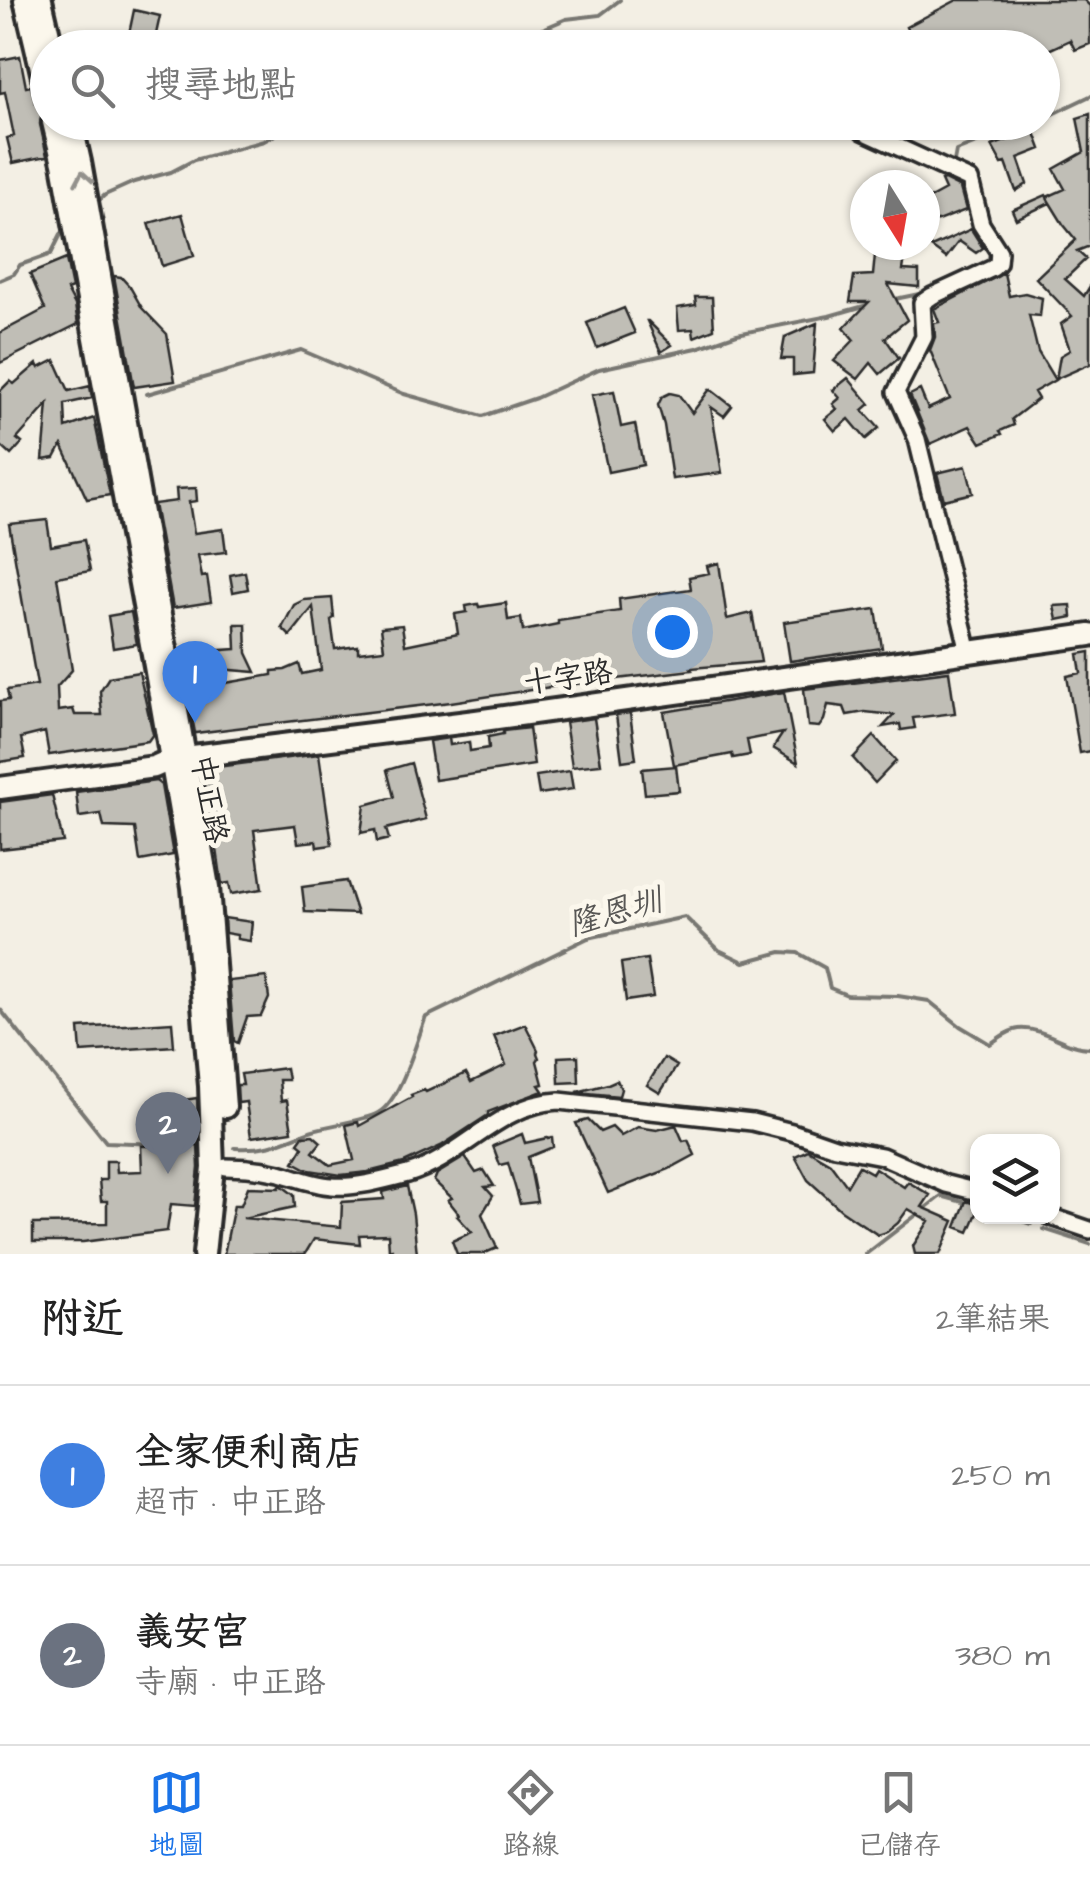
<!DOCTYPE html>
<html lang="zh-TW">
<meta charset="utf-8">
<style>
:root{--surface:#fff;--page:#f2f2f2;--text:#222;--muted:#767676;--line:#e0e0e0;--accent:#1a73e8}
body{margin:0;font-family:"Architects Daughter","LXGW WenKai TC",sans-serif;background:var(--page);color:var(--text)}
.controls{position:absolute;right:30px;bottom:30px;display:grid;overflow:hidden;border-radius:20px;box-shadow:0 2px 8px #0004}
.controls button{width:90px;height:90px;display:grid;place-items:center;padding:0;border:0;border-bottom:2px solid var(--line);background:var(--surface);color:var(--text);font:50px sans-serif}
.compass{position:absolute;left:850px;top:170px;width:90px;height:90px;border-radius:50%;background:var(--surface);box-shadow:0 2px 8px #0004;rotate:169deg}
.you{position:absolute;left:672px;top:632px;width:35px;height:35px;margin:-25px;border:8px solid #fff;border-radius:50%;background:#1a73e8;box-shadow:0 0 0 15px #1a73e833}
.badge{display:grid;place-items:center;width:65px;height:65px;border-radius:50%;background:var(--accent);color:#fff;font-size:32px;font-weight:700}
.pin{position:absolute;translate:-50% -82px;filter:drop-shadow(0 2px 5px #0008)}
.pin::after{content:'';position:absolute;top:52px;width:35px;height:30px;background:inherit;clip-path:polygon(0 0,100% 0,50% 100%)}
.list{margin:0;padding:0;list-style:none}
h2{display:flex;justify-content:space-between;align-items:center;height:130px;margin:0;padding:0 40px;font-size:42px}
h2 small{font-size:32px;font-weight:400;color:var(--muted)}
.list li{display:grid;grid-template-columns:65px 1fr auto;gap:30px;align-items:center;box-sizing:border-box;height:180px;padding:0 40px;border-top:2px solid var(--line)}
.list b{display:block;font-size:38px;white-space:nowrap}
.list p{margin:0;font-size:32px;white-space:nowrap;color:var(--muted)}
.list em{font-size:32px;font-style:normal;color:var(--muted)}
.icon{flex:none;width:55px;height:55px;fill:none;stroke:currentColor;stroke-width:2;stroke-linecap:round;stroke-linejoin:round}
.map{position:relative;flex:none;width:1090px;height:1254px;overflow:hidden}
.search{position:absolute;background:var(--surface);box-shadow:0 2px 8px #0004;left:30px;right:30px;top:30px;height:110px;display:flex;align-items:center;gap:25px;box-sizing:border-box;padding:0 35px;border-radius:55px;color:var(--muted);font-size:38px}
.sheet{height:490px;background:var(--surface)}
nav{display:flex;justify-content:space-around;align-items:center;box-sizing:border-box;height:140px;border-top:2px solid var(--line);background:var(--surface);font-size:28px;color:var(--muted)}
nav a{display:grid;justify-items:center;gap:5px}
nav .on{color:var(--accent)}
.map>svg:first-child{display:block}
</style>
<div class="map">
<svg width="1090" height="1254" viewBox="0 0 1090 1254">
<rect width="100%" height="100%" fill="#f3efe4"/>
<filter id="ink" filterUnits="userSpaceOnUse"><feTurbulence type="fractalNoise" baseFrequency=".01" numOctaves="2"/><feDisplacementMap in="SourceGraphic" scale="20" xChannelSelector="R" yChannelSelector="G"/><feConvolveMatrix kernelMatrix="1 2 1 2 8 2 1 2 1" color-interpolation-filters="sRGB"/></filter>
<g filter="url(#ink)">
<g fill="none" stroke-linecap="round" stroke-linejoin="round">
<path stroke="#787772" stroke-width="4" d="M498,48L566,19L600,15L620,0
M1042,119L1090,96
M953,167L956,151L1030,122
M95,204L105,195L134,182L171,172L194,160L264,141L291,126L331,122
M0,280L14,274L20,265L51,254L61,234L67,229
M895,299L924,293
M147,394L301,350L404,394L483,416L536,398L599,369L697,348L737,334L829,316L871,304
M0,1009L106,1142L185,1145
M235,1148C268,1150 281,1142 310,1131C328,1125 364,1121 378,1113C401,1100 416,1042 426,1017L588,938L685,917L719,950L744,962L781,952L798,953L825,968L830,988L847,995L898,996L929,1001L960,1026L990,1044C999,1038 1009,1030 1019,1029C1044,1027 1066,1048 1090,1048
M1008,1216L1031,1224
M1044,1229L1090,1244
M866,1254L941,1196L970,1204"/>
</g>
<path fill="#c0beb6" stroke="#2b2b2b" stroke-width="2.5" d="M957,0H1084L1090,6V44L1075,50L1070,40L1042,53V48H916L906,27Z
M134,10L160,16L153,48H126Z
M20,56L26,87L31,86L35,102L42,110L40,124L47,156L13,163L7,138L14,136L5,92L0,93V60Z
M1090,114V246L1077,251L1086,259L1065,279L1084,296L1090,286V364L1056,379L1060,356L1070,350L1061,324L1072,316L1036,278L1076,240L1063,224L1047,198L1050,203L1016,219L1012,210L1046,195L1047,197L1065,189L1054,169L1084,152L1077,118Z
M1034,130L1041,149L1018,158L1027,184L1016,191L1006,163L1002,164L992,146Z
M944,180L960,188L966,210L925,226V201L945,190L941,181Z
M182,214L194,256L162,266L149,223Z
M971,229L983,248L976,253L959,241L946,258L931,247Z
M876,245H907L903,270L919,271V287L888,284L907,320L885,338L899,358L880,374L871,363L858,379L834,361L854,340L844,328L869,302H850L854,276L873,275Z
M66,259L72,288L67,290L75,305L78,324L0,363V333L45,309L30,274Z
M1004,273L1009,296L1025,293L1042,298L1040,316L1029,315L1038,352L1055,380L1034,392L1038,399L1012,419L1014,425L1000,431L1002,434L981,443L970,426L930,444L910,395L920,390L928,409L950,399L930,350L935,337L934,323L939,322L934,309Z
M114,276L121,277L130,287L142,308L167,334L175,381L134,387Z
M695,297H712L714,329L694,337L693,329L679,330L677,308L696,305Z
M624,308L635,333L597,348L587,323Z
M647,321H648L672,345L661,352Z
M817,323L813,373L793,375V359H781L785,337Z
M55,360L69,391L90,386L92,398L65,404L66,428L94,418L110,495L87,499L62,445L55,458L43,460L48,404L17,439L22,443L11,455L0,445V391L10,381L14,384L37,364L39,368Z
M848,378L870,404L863,410L879,428L866,439L849,419L835,431L825,419L837,409L833,404L840,398L833,390Z
M710,389L732,406L724,416L711,407L722,473L672,479L664,425L658,405L662,397L670,393L679,395L692,413Z
M614,391L621,427L635,424L643,465L608,472L592,395Z
M966,466L973,493L944,500L937,473Z
M196,488L197,501L189,502L194,533L223,529L226,552L198,555L202,577L207,576L211,602L173,608L154,504L177,501L176,489Z
M47,520L51,546L84,540L90,571L57,577L72,670L57,687L58,711L73,709L75,715H102L100,691L109,677L139,672L153,734L148,741L49,755L45,732L21,738L25,758L0,762V701L9,700L7,690L37,685L9,524Z
M719,563L727,619L752,613L761,662L691,668L692,670L551,687L451,702L195,733L187,690L220,689V684L272,675V671L285,670L299,664L302,674L321,670L313,607L290,636L282,628L294,605L304,600L332,598L334,618L331,620L335,649L358,646V652L384,649L381,627L402,625L405,645L458,634L455,614L467,612L466,606L478,604L479,607L506,603L508,620L521,618L523,631L558,624V620L620,611L619,599L691,589L689,577L709,573L707,566Z
M245,572L248,589L233,592L230,575Z
M1071,605L1072,617L1057,620L1054,606Z
M876,609L882,648L790,661L784,622Z
M131,612L137,644L113,648L108,616Z
M235,624H246L247,653L256,672L183,666L181,653L236,649Z
M1090,652V751L1080,753L1067,676L1081,673L1078,654Z
M949,671L955,713L913,718L915,728L901,730L900,724L883,727L894,715L865,712L847,715L844,707L828,705L824,720L819,727L808,726L804,689Z
M784,692L798,763L773,748L783,733L747,740L750,755L733,758L732,754L674,765L664,712Z
M630,713L636,759L622,761L616,715Z
M594,718L601,764L572,767L565,722Z
M529,728L534,765L435,780L429,741L449,738L450,745L469,742L470,751L489,748L488,737L503,734V731Z
M874,736L896,761L875,783L853,758Z
M319,754L332,845L317,847L316,841L298,843L295,825L254,830L262,889L231,894L229,883L222,884L214,828H212L201,769Z
M411,763L426,819L386,829L389,839L377,842L375,830L361,833L365,805L394,797L387,770Z
M676,766L679,791L645,794L642,769Z
M570,771L573,789L539,794L536,776Z
M156,781L161,785L173,855L140,861L135,828L104,827L101,814L79,817L76,792Z
M52,795L63,842L0,849V802Z
M346,881L357,914L305,912L302,887Z
M224,918L252,922L250,941L237,939V935L225,933Z
M647,959L653,997L626,1001L621,963Z
M266,977L269,998L261,1016L247,1017L238,1043L234,1041L229,981Z
M172,1022L174,1046L81,1052L79,1028Z
M525,1024L538,1050L537,1053L539,1058L537,1061L543,1084L539,1085L543,1091L488,1112V1115L441,1146L404,1163L368,1172L341,1175L309,1170L294,1162L303,1147L298,1143L303,1136L313,1135L321,1142L313,1152L330,1165L354,1160L346,1125L358,1122L359,1126L412,1097L411,1095L424,1090L426,1092L466,1073L471,1082L506,1065L494,1036Z
M578,1056L579,1082L559,1083L558,1057Z
M664,1058L677,1066L660,1093L647,1085Z
M286,1068L288,1080H279L281,1101L287,1100L292,1131L251,1137L246,1102L238,1103L237,1085H243L241,1074Z
M617,1080L621,1089L619,1096L577,1092L608,1084Z
M197,1098L198,1121L174,1125L171,1102Z
M588,1120L600,1132L612,1127L621,1136L638,1127L657,1130L676,1125L683,1141L688,1140L695,1155L669,1169L608,1193L576,1123Z
M522,1134L525,1143L552,1137L553,1147L528,1157L537,1202L520,1204L508,1163L500,1165L493,1146Z
M183,1145H198L199,1168L195,1206L171,1204L167,1231L83,1242H33V1224L107,1223V1201H101L99,1180H106V1161H116L117,1172L142,1171L141,1146Z
M808,1150L830,1163L847,1186L859,1166L872,1173L875,1168L904,1187L908,1182L930,1195L922,1207L954,1221L940,1254H915L913,1246L929,1221L908,1209L898,1223L887,1232L878,1235L841,1210L808,1180L795,1156Z
M465,1157L476,1173L484,1170L494,1186L485,1187L493,1196L482,1214L497,1248L483,1254H457L452,1241L472,1232L457,1216L459,1214L448,1200L452,1198L434,1181L437,1174Z
M281,1185L294,1195L295,1207L243,1218L341,1227L342,1202L384,1199L383,1192L407,1186L413,1214L417,1254L394,1253L392,1249L389,1250L388,1234L359,1235L360,1244L314,1239L305,1254H224L234,1205H241L248,1187L279,1188Z
M966,1201L978,1205V1211L969,1232L956,1227Z"/>
<g fill="none" stroke-linecap="round" stroke-linejoin="round">
<defs>
<path id="minor" d="M860,122L863,131L970,180L981,224L999,252L998,263L993,268L932,296L922,303L924,337L896,392L917,439L969,652
M226,1167C244,1167 262,1169 280,1173C297,1178 315,1185 332,1186C356,1188 385,1180 408,1174C464,1157 498,1104 559,1101L752,1122L792,1132L835,1147L882,1156L946,1184L978,1192
M1049,1216L1090,1230"/>
<path id="major" d="M25,0L48,98
M41,0L52,48
M53,122L63,163L155,666L193,887L210,1086L213,1168L204,1254
M71,122L80,162L208,887L225,1107
M0,788L154,767L172,759L185,757L476,721L1090,635"/>
</defs>
<use href="#minor" stroke="#2b2b2b" stroke-width="22"/>
<use href="#major" stroke="#2b2b2b" stroke-width="28"/>
<use href="#minor" stroke="#fbf7ec" stroke-width="15"/>
<use href="#major" stroke="#fbf7ec" stroke-width="20"/>
</g>
<defs><path id="oneway-chevron" d="M-2-3.5L2.5 0L-2 3.5" fill="none" stroke-width="1.6" stroke-linecap="round" stroke-linejoin="round" transform="scale(2.5)"/></defs>
<use stroke="#93918c" href="#oneway-chevron" transform="translate(83 178) rotate(-100)"/>
</g>
<g text-anchor="middle" dominant-baseline="central" stroke-width="10" stroke-linejoin="round" paint-order="stroke">
<g font-size="30" fill="#2b2b2b" stroke="#fbf7ec">
<text transform="translate(568 678) rotate(-8)">十字路</text>
<text transform="translate(209 799) rotate(80)">中正路</text>
</g>
<g font-size="32" font-style="italic" fill="#585755" stroke="#fbf7ec">
<text transform="translate(615 913) rotate(-16)">隆恩圳</text>
</g>
</g>
</svg>
<div class="controls">
<button><svg class="icon" aria-label="layers" viewBox="0 0 24 24"><path d="M12 4l9 5-9 5-9-5zM3 14l9 5 9-5"/></svg></button>
</div>
<svg class="compass" viewBox="-18 -18 36 36"><path d="M0-13l5 13h-10z" fill="#e53935"/><path d="M0 13l5-13h-10z" fill="#767676"/></svg>
<div class="you"></div>
<div class="pin badge" style="left:195px;top:723px;background:#3f7fe0">1</div>
<div class="pin badge" style="left:168px;top:1174px;background:#6b7280">2</div>
<div class="search"><svg class="icon" aria-label="search" viewBox="0 0 24 24"><circle cx="10" cy="10" r="6"/><path d="M15 15l6 6"/></svg>搜尋地點</div>
</div>
<section class="sheet">
<h2>附近<small>2筆結果</small></h2>
<ul class="list">
<li><span class="badge" style="background:#3f7fe0">1</span><div><b>全家便利商店</b><p>超市 · 中正路</p></div><em>250 m</em></li>
<li><span class="badge" style="background:#6b7280">2</span><div><b>義安宮</b><p>寺廟 · 中正路</p></div><em>380 m</em></li>
</ul>
</section>
<nav>
<a class="on"><svg class="icon" aria-label="map" viewBox="0 0 24 24"><path d="M3 6l6-2 6 2 6-2v14l-6 2-6-2-6 2zM9 4v14M15 6v14"/></svg>地圖</a>
<a><svg class="icon" aria-label="directions" viewBox="0 0 24 24"><path d="M12 3l9 9-9 9-9-9zM9 14v-3h6M13 9l2 2-2 2"/></svg>路線</a>
<a><svg class="icon" aria-label="saved" viewBox="0 0 24 24"><path d="M7 4h10v16l-5-4-5 4z"/></svg>已儲存</a>
</nav>
